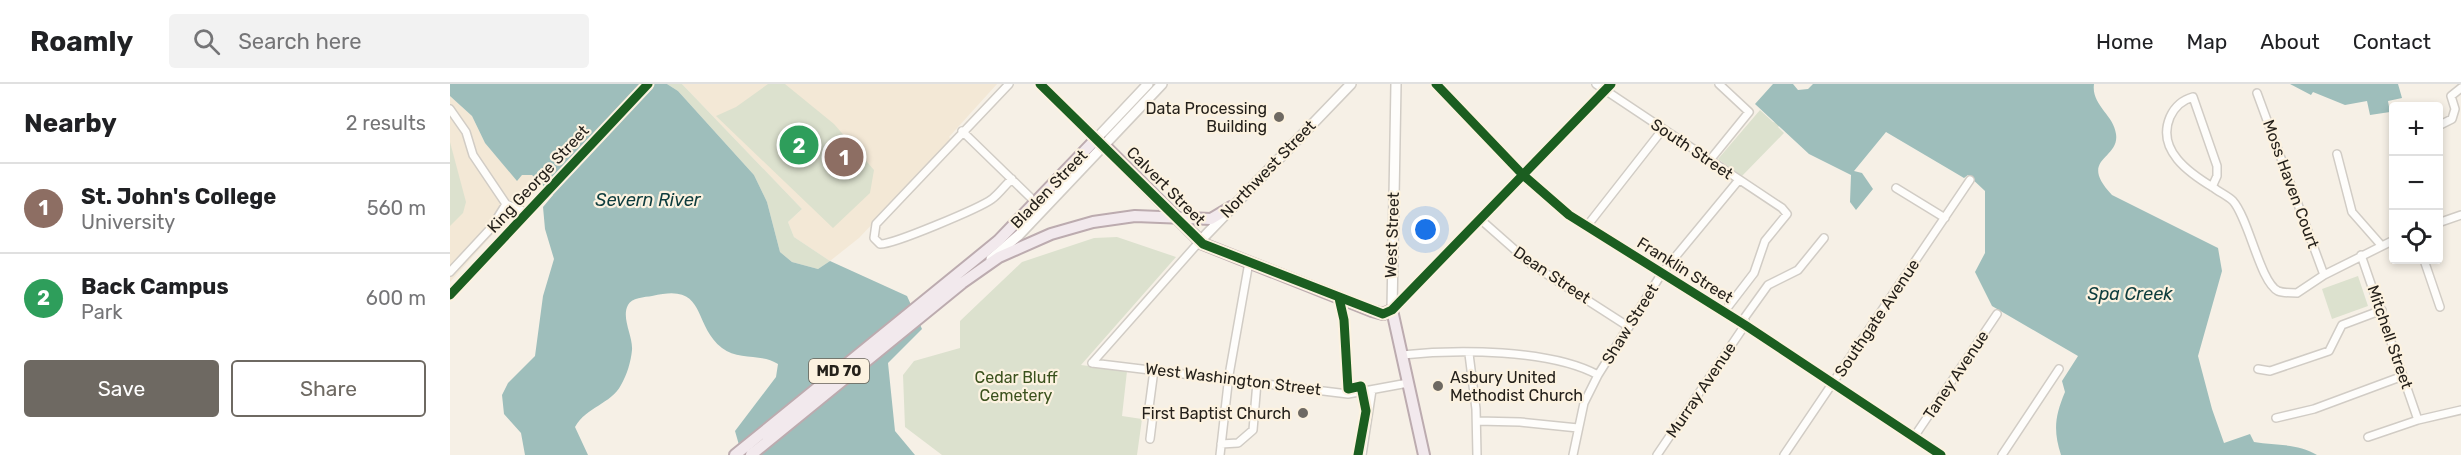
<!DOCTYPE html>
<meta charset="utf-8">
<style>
:root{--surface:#fff;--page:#f2f2f2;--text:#202124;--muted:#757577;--line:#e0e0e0;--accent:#6e6962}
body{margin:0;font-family:Rubik,sans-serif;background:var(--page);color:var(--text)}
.controls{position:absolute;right:18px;top:18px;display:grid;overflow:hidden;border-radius:6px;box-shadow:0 3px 9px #0003}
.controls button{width:54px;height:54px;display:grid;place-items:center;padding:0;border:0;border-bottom:2px solid var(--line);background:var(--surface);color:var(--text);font:30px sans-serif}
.you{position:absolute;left:976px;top:146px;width:21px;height:21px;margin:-15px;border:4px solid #fff;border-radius:50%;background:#1a73e8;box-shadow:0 0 0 9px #1a73e833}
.badge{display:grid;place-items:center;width:39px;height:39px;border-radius:50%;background:var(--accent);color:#fff;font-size:20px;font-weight:700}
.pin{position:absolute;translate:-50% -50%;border:3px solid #fff;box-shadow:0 2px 6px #0006}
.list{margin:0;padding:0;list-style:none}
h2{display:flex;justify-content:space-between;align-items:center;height:78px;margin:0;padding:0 24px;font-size:26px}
h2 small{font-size:20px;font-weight:400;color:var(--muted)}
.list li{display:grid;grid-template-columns:39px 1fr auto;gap:18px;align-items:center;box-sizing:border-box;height:90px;padding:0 24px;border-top:2px solid var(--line)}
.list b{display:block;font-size:22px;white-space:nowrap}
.list p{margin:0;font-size:20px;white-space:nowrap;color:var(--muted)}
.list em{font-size:20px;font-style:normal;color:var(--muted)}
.actions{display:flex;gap:12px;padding:18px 24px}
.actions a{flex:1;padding:14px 0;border:2px solid var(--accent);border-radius:6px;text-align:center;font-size:21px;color:var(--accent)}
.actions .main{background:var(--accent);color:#fff}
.icon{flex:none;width:33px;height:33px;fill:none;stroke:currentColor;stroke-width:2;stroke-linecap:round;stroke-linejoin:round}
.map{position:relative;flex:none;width:2011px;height:371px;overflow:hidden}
header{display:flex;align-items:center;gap:36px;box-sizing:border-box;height:84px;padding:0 30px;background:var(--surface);border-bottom:2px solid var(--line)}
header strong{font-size:28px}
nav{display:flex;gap:33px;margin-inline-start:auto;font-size:21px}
.search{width:420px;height:54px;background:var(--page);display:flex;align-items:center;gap:15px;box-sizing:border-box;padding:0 21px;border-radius:6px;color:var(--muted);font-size:22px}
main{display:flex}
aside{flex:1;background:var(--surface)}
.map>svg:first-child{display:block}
</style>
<header>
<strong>Roamly</strong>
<div class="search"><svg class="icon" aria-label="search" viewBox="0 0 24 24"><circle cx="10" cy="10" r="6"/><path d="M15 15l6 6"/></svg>Search here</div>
<nav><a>Home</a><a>Map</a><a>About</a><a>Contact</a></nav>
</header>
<main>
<aside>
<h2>Nearby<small>2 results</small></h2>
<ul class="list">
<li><span class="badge" style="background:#8d6e63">1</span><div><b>St. John's College</b><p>University</p></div><em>560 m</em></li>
<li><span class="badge" style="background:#2e9e5b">2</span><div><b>Back Campus</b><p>Park</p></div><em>600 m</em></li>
</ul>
<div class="actions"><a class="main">Save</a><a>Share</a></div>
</aside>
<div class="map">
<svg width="2011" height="371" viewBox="0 0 2011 371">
<rect width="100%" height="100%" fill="#f6f0e6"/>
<path fill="#f3e8d6" d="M232,0H547L499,53L502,56L409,154L380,177L344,153L338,138L352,125Z
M0,12L22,32L35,59L67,96L72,91H82L93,101L61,130L0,198Z"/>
<path fill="#dce1ce" d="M217,0H232L352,125L338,138L344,153L380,177L368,185L342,178L330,168L317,118L304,91L228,7Z
M318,0H335L384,40L424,86L420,109L383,144L266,32L286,23Z
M1310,26L1323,38L1331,40L1328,43L1334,49L1292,92L1268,75Z
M0,58L16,118L13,129L0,142Z
M667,153L726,173L631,281L677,287L672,332L692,335L687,371H492L455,343L453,291L464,277L510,264V237L572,178L644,154Z
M1908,192L1918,222L1882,235L1872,205Z"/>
<path fill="#9ebebb" d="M0,0H217L228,7L304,91L317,118L330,168L342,178L368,185L380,177L457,212L472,245L438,279L445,347L465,371H288L289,361L285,347L326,293L328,280C311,269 288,277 272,264C241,239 258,198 202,212C195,213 181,214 178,221C171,234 183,252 182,266C181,277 177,291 171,301C161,320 136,323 125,343L138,371H75L71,349L54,330L52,311L58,299L85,272L93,212L104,175L95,145L93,123L103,111L82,91H72L67,97L35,59L22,32L0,12Z
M1323,0H1343L1348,6L1358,5L1363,0H1644C1641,21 1664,31 1666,50C1670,76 1627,74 1662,111L1768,164L1772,187L1748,272L1762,325L1774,359L1800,350L1804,358C1827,362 1848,359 1867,371H1611C1603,346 1605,332 1615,308L1612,297L1628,272L1542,222L1525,188L1535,169V107L1518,91L1514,94L1436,48L1404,87L1412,89L1423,105L1406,126L1400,118L1401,91L1359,70L1305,20Z
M1840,0H1948L1952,14L1938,17L1940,28L1920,31L1917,17L1895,21L1863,8L1861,11Z"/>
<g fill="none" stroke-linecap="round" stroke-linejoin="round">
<defs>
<path id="minor" d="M559,0L426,140L424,154L430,160C442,161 530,124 542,115C549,110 555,101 562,95
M590,0L647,54
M986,0L1073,91L1119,131L1295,241L1491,371
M1146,0L1332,124L1337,130L1315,157L1304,189L1274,228
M1807,9L1874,191
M0,25L16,48L23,71L56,120L78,129
M1988,42L2002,35L2005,25L2001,12L2011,4
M512,47L580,113
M1887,70L1902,128L1931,161
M1260,76L1299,28L1269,0
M1762,103L1767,92V82L1743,13C1732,16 1725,22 1720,33C1706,66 1739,89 1764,104C1769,108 1778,112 1783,117C1799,135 1810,198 1828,207C1833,209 1841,209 1847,209L1874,191L1944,156
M1446,104L1495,134
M1030,135L1081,180L1179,243
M1988,139L2011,131
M1137,142L1213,45
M1911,171L1968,336
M1974,176L1990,223
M0,188L41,144L56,120
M942,226L1161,0
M1019,270L1026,325L1027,371
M952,271C1006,265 1100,265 1148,291
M642,279L898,310L958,299
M642,279L750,157
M1808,285L1820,287L1879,267L1892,241L1932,226
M1826,334L1864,325L1953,292
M1027,337L1070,338L1128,344
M1464,353L1547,230
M1918,353L1968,336L2011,326
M700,355L703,331H698L704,286
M771,360L788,359L803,346L807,298
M770,371L779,291L799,178
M912,371L922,306
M1123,371L1134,319L1148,291L1212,189L1288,97
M1207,371L1295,241V233L1318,201L1348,186L1374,154
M1334,371L1520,96
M1552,371L1609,285"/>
<path id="secondary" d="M647,54L698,0
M750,157L901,0
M541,175L569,151L712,0
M0,211L198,0
M942,226L946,0"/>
<path id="primary" d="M285,371L548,157L647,54L753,160L922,227L933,230L942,226L974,371
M301,371L512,199L549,173L601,150L643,138L685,132L761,135L781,123"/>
</defs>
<use href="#minor" stroke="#d1ccc5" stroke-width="10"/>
<use href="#secondary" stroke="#d1ccc5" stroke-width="12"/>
<use href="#primary" stroke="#bcabaf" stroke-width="14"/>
<use href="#minor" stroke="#fefdfb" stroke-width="7"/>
<use href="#secondary" stroke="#fefdfb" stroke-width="9"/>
<use href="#primary" stroke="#f2e9ed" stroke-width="10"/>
<defs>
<path id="cycleway" d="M590,0L753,160L933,230L942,226L1161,0
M986,0L1073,91L1119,131L1295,241L1491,371
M0,211L198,0
M889,214L894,236L898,305L911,302L916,327L908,371"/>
</defs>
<use href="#cycleway" stroke="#fcf2e0" stroke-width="13"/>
<use href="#cycleway" stroke="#1b5e20" stroke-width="9"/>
</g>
<g fill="#6e6962" stroke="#fcf2e0" stroke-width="2">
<circle cx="829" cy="33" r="6"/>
<circle cx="988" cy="302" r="6"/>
<circle cx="853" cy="329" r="6"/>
</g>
<g text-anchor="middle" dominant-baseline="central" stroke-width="4.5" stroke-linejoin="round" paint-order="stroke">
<rect fill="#fcf2e0" stroke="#666056" stroke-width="1.5" x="359" y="275" width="60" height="24" rx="4.5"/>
<g font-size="15" font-weight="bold" fill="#25211b">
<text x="389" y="287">MD 70</text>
</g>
<g font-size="16" fill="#25211b" stroke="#fcf2e0" text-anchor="end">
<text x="817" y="24">Data Processing<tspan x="817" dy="18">Building</tspan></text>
<text x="1000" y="293" text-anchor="start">Asbury United<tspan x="1000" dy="18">Methodist Church</tspan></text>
<text x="841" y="329">First Baptist Church</text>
</g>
<g font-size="16" fill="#25211b" stroke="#fcf2e0">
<text transform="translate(1242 65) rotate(34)">South Street</text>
<text transform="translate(818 85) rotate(-46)">Northwest Street</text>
<text transform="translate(88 95) rotate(-47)">King George Street</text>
<text transform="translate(1841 100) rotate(70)">Moss Haven Court</text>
<text transform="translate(716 102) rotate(45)">Calvert Street</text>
<text transform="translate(599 105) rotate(-46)">Bladen Street</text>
<text transform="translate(942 151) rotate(-88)">West Street</text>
<text transform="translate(1235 186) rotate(32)">Franklin Street</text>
<text transform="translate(1102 191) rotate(34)">Dean Street</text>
<text transform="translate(1427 234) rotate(-56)">Southgate Avenue</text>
<text transform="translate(1180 240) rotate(-58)">Shaw Street</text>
<text transform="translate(1940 253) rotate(71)">Mitchell Street</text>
<text transform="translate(1506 291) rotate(-56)">Taney Avenue</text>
<text transform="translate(783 295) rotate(7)">West Washington Street</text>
<text transform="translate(1251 306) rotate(-56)">Murray Avenue</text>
</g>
<g font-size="16" fill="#3a511d" stroke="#fcf2e0">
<text x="566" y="293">Cedar Bluff<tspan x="566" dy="18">Cemetery</tspan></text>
</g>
<g font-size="18" font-style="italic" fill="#0d3c3d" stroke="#fcf2e0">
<text x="198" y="116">Severn River</text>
<text x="1680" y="210">Spa Creek</text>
</g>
</g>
</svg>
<div class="controls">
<button>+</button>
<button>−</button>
<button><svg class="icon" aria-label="locate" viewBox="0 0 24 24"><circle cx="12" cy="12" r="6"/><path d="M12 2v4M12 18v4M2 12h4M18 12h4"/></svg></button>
</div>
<div class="you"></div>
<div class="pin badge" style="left:394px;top:73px;background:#8d6e63">1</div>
<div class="pin badge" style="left:349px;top:61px;background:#2e9e5b">2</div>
</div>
</main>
